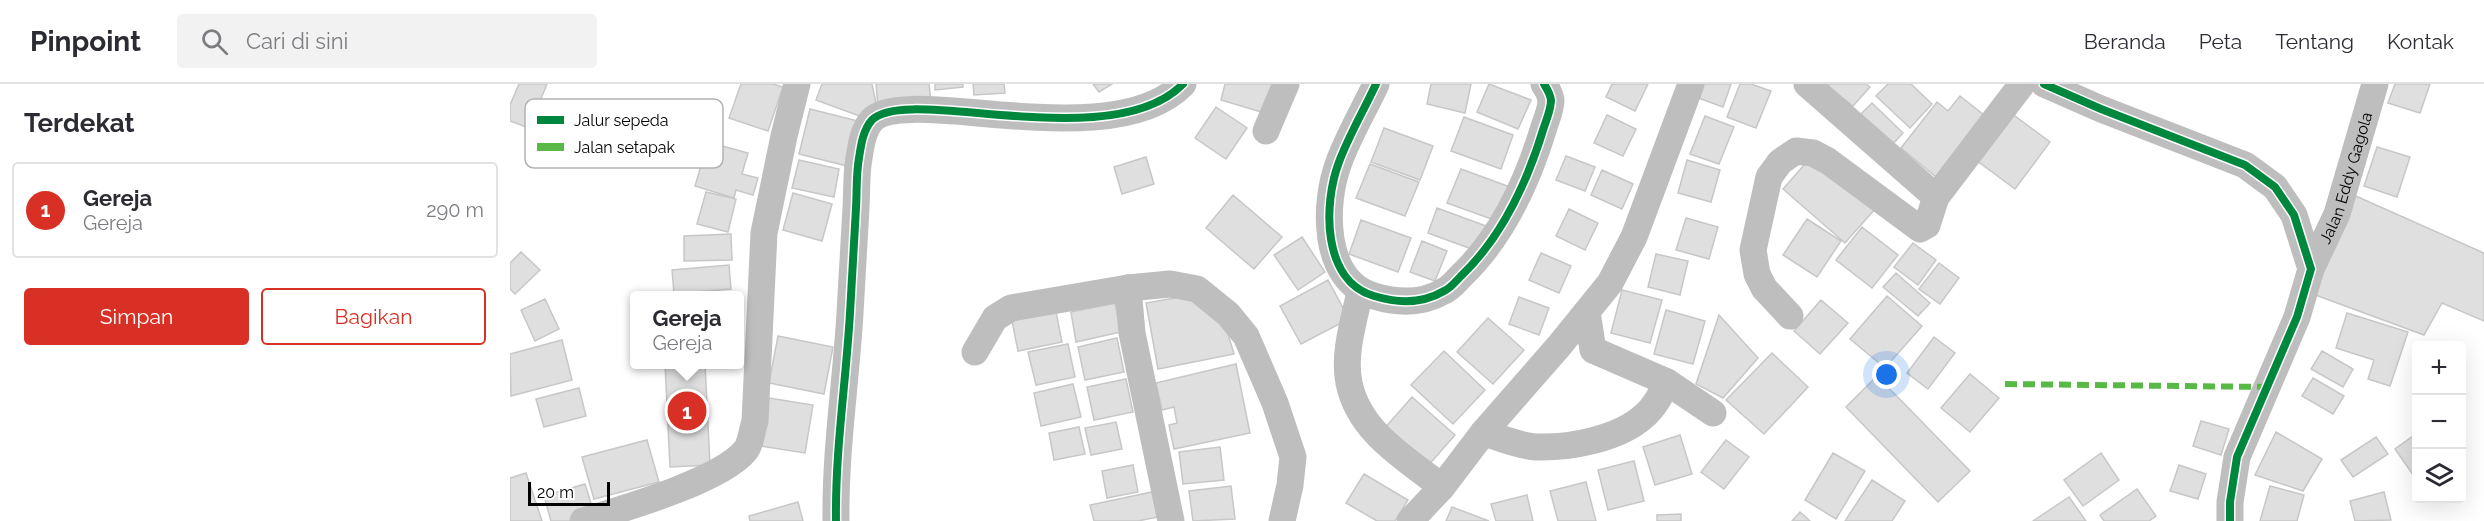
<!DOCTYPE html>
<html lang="id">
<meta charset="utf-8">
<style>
:root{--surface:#fff;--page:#f2f2f3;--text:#2b2b33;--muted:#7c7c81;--line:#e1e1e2;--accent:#d93025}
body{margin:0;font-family:Raleway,sans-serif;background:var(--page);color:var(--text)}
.controls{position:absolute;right:18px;bottom:18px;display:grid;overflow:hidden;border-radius:6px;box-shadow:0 6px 24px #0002}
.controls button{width:54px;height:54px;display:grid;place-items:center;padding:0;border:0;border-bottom:2px solid var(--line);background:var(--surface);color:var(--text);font:30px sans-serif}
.scale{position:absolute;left:18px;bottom:15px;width:82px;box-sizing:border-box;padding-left:6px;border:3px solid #000;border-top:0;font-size:16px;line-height:21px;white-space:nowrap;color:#000;-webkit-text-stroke:4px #fff;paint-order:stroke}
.you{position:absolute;left:1377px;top:291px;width:21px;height:21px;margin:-15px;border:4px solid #fff;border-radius:50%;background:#1a73e8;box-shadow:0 0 0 9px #1a73e833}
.badge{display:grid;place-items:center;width:39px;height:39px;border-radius:50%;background:var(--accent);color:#fff;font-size:20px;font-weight:700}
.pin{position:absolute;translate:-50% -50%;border:3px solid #fff;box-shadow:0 2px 6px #0006}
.popup{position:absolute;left:120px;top:207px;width:114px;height:78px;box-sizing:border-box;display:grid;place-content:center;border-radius:6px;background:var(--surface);filter:drop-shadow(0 2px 4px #0005);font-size:20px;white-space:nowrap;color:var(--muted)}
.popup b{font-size:22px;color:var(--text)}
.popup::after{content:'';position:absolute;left:50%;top:100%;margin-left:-12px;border:12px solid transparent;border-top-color:var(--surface)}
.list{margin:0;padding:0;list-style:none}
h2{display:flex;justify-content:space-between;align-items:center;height:78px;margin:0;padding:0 24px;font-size:26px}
h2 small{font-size:20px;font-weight:400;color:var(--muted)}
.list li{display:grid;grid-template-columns:39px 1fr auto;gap:18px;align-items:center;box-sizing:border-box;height:96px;margin:0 12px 12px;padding:0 12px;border:2px solid var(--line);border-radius:6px}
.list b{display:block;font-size:22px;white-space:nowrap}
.list p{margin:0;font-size:20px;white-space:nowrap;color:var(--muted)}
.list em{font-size:20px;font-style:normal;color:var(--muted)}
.actions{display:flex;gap:12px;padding:18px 24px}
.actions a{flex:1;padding:14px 0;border:2px solid var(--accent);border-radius:6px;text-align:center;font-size:21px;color:var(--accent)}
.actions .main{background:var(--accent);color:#fff}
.icon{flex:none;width:33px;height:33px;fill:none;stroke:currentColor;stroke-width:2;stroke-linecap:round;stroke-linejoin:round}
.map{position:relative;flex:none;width:1974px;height:437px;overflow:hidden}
header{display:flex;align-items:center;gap:36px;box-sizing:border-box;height:84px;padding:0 30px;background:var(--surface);border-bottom:2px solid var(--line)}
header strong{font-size:28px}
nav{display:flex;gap:33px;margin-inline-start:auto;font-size:21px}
.search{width:420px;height:54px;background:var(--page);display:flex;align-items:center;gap:15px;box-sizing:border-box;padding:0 21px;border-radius:6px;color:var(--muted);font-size:22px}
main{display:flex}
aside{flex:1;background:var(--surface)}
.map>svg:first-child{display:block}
</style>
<header>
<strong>Pinpoint</strong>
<div class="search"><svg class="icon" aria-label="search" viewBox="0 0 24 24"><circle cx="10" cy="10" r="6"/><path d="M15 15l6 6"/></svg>Cari di sini</div>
<nav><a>Beranda</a><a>Peta</a><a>Tentang</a><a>Kontak</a></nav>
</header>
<main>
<aside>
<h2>Terdekat<small></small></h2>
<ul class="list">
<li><span class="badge">1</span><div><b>Gereja</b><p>Gereja</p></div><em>290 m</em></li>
</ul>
<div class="actions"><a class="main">Simpan</a><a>Bagikan</a></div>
</aside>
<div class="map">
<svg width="1974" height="437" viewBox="0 0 1974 437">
<rect width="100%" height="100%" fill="#fff"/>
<path fill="#dfdfdf" stroke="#c7c7c7" stroke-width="1.5" d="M9,0H37L19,44L0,37V21Z
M231,0H263L273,3L258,47L219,34Z
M312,0H362L367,24L352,33L306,16Z
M366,0H419L421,18L368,23Z
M425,0H453V3L425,6Z
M463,0H494L495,9L464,11Z
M583,0H602L589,8Z
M715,0H767L758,30L711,16Z
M921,0H961L955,29L917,20Z
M979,0L1021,16L1008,45L967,28Z
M1102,0H1138L1125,27L1096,13Z
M1188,0H1221L1213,23L1183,12Z
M1230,0H1241L1261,7L1246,44L1217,33Z
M1315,0H1356L1360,3L1343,22Z
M1378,0H1401L1422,20L1400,44L1366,12Z
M1885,0H1920L1910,29L1878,19Z
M1450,12L1474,31L1426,93L1391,64L1427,18L1438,27Z
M1362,19L1393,49L1377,66L1345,36Z
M706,23L737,44L716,75L685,54Z
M300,25L348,37L337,82L289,70Z
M1501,29L1540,58L1505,105L1466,76Z
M1097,31L1126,45L1113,72L1084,59Z
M1195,32L1224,43L1209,80L1180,70Z
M954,33L1003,51L991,85L941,67Z
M874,44L923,62L910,96L861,78Z
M198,58L238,69L232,90L248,94L243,111L226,106L224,114L185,102Z
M1867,63L1900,73L1887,113L1854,102Z
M1056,72L1085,83L1075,107L1046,96Z
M1302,72L1365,125L1335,159L1273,105Z
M636,73L644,100L612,110L604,83Z
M289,76L329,85L324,113L282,104Z
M1177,76L1210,86L1201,118L1168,109Z
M860,80L909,98L895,132L846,114Z
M951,85L1000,103L987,137L937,119Z
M1092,86L1123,100L1112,125L1081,111Z
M196,108L226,115L218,148L187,140Z
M283,109L322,120L312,157L273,146Z
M1839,109L1974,169V237L1932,219L1914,251L1800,209Z
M723,111L772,153L744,185L696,144Z
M927,124L976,142L967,167L918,149Z
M1059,125L1088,139L1075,166L1046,152Z
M1176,134L1208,143L1199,175L1166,166Z
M1297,135L1331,157L1307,193L1273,171Z
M851,136L901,154L888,188L839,170Z
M1352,143L1388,171L1362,204L1326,176Z
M221,150L222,176L174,177V152Z
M792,153L815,188L788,206L764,171Z
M912,157L937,167L925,197L900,188Z
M1403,159L1426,176L1408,201L1384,183Z
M11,168L30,186L5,210L0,205V179Z
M1031,169L1061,182L1049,209L1019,196Z
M1146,170L1178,177L1170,211L1138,203Z
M1429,179L1449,194L1430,220L1409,205Z
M219,181L221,205L164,210L162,186Z
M1386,189L1420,219L1408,232L1373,203Z
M818,196L839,235L791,260L770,222Z
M1112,206L1152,216L1140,259L1101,249Z
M686,210L712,230L724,270L648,285L636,219Z
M1377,212L1412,242L1375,284L1340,255Z
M1009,213L1039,224L1029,251L999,240Z
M35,215L49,245L25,257L11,226Z
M1311,216L1338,239L1310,270L1284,247Z
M605,219L611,248L566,258L561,228Z
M1156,226L1195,237L1183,280L1144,270Z
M546,228L552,258L508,267L502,237Z
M1837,229L1898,248L1880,302L1858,295L1864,276L1826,264Z
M1209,231L1248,274L1213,314L1186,300Z
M978,234L1014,266L983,300L947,268Z
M268,252L323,263L314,310L259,299Z
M1424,253L1445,269L1418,305L1397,289Z
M607,254L614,288L575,296L568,263Z
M52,256L62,296L1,312L0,270Z
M558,260L565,293L526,301L518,268Z
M934,267L975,306L943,340L901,301Z
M1812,267L1843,285L1833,303L1801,285Z
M1262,269L1298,303L1254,350L1216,316Z
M155,280H195L200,381L160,383Z
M726,280L740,349L664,365L659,341L667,339L664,323L652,326L646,299Z
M1460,290L1489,314L1460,348L1431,324Z
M1367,292L1460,387L1428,418L1336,323Z
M1803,294L1834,312L1823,330L1792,312Z
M616,295L623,328L584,336L577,303Z
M563,300L571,333L531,342L524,309Z
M69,304L76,332L34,343L26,315Z
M902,313L945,351L917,383L874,345Z
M259,314L303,321L295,369L251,362Z
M1691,337L1719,345L1711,371L1683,362Z
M606,338L612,365L581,371L575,344Z
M569,343L575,370L544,376L539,349Z
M1766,348L1812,375L1793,407L1745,391Z
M1906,350V395L1885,365Z
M1170,351L1182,390L1145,401L1133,363Z
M1866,353L1878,370L1843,393L1831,376Z
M137,356L149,398L84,415L72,373Z
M1216,356L1239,373L1214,405L1191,388Z
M710,363L714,396L673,400L669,368Z
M1323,369L1355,387L1326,435L1295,416Z
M1591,369L1609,396L1573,422L1554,396Z
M1124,377L1134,417L1098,426L1088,386Z
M623,381L628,408L597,414L592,387Z
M1669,381L1696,390L1688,415L1660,407Z
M16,389L32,437H0V394Z
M854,390L898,416L885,437H867L836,419Z
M1362,396L1395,417L1382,437H1335Z
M1076,398L1086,437H1048L1040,407Z
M75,400L85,432L69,437H41L34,412Z
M721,402L725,435L683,437L679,407Z
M1760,402L1794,411L1787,437H1750Z
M1627,405L1646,432L1639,437H1594L1590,431Z
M642,408L648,433L628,437H584L580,421Z
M1874,408L1881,436L1845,437L1840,417Z
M1017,411L1023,437H986L981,420Z
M1559,413L1576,437H1523Z
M288,418L293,437H240L239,432Z
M942,423L979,437H936Z
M1290,428L1300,437H1282Z
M1171,430V437H1147V431Z"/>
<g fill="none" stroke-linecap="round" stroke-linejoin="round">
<g stroke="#bebebe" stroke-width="27">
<path d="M866,0C854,26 839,51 829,78C813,120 812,197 864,212C887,219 912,220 934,207C941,204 946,197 951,192C992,153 1018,96 1034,43C1037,34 1041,25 1041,16C1040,9 1037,5 1034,0"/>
<path d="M1297,0L1426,113L1512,0"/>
<path d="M1534,0L1591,25L1735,81L1765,103L1784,131L1801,185L1787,233L1727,373L1720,418V437"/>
<path d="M756,47L776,0"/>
<path id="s1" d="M1801,185L1827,130L1865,0"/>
<path d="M618,204L622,249L661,437"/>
<path d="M850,208C844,236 833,270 839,299C849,348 895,374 932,403"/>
<path d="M1077,228L1083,266L1157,298L1203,329"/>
<path d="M1280,232L1254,204L1247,190L1243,166L1259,93L1270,78L1286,67L1303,69L1318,77L1410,145L1417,141L1426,113"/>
<path d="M465,268L485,234L501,224L618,204L660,200L687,205L718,230L736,252L765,319L783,373L780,401L772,437"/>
<path d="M973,349C989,353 1009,362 1026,363C1060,364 1109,355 1134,332C1145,323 1151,310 1157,298"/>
<path d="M73,437C112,425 210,397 235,367C241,360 242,346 245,337L254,149L274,52L287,0"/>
<path d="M326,437C325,367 336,298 340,229C342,194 344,159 346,124C347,108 346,90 349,74C351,61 353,46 362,36C396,0 602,73 673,0"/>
<path d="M900,437L932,403L973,349L1049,262L1100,199L1124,153L1181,0"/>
</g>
<path stroke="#58b947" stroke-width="6" stroke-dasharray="12 6" stroke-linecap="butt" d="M1495,300L1758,303"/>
<defs>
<path id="cycleway" d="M866,0C854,26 839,51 829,78C813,120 812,197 864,212C887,219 912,220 934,207C941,204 946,197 951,192C992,153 1018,96 1034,43C1037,34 1041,25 1041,16C1040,9 1037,5 1034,0
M1534,0L1591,25L1735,81L1765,103L1784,131L1801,185L1787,233L1727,373L1720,418V437
M326,437C325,367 336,298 340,229C342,194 344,159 346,124C347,108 346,90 349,74C351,61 353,46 362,36C396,0 602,73 673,0"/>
</defs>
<use href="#cycleway" stroke="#fff" stroke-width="11"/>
<use href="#cycleway" stroke="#00873e" stroke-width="8"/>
</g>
<g text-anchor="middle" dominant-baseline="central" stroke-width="6" stroke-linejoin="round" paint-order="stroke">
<g font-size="16" fill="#000" stroke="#fff">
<text stroke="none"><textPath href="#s1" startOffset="98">Jalan Eddy Gagola</textPath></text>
</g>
</g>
<rect x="15" y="15" width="198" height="69" rx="9" fill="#fff" stroke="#b2b2b2" stroke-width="1.5"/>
<rect x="27" y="32" width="27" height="8" fill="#00873e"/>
<rect x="27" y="59" width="27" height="8" fill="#58b947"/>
<g font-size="16" fill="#000">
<text x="64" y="42">Jalur sepeda</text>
<text x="64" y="69">Jalan setapak</text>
</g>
</svg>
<div class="controls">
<button>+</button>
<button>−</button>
<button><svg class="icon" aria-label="layers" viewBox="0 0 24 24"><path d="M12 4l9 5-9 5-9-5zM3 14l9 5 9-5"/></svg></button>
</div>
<div class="scale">20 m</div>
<div class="you"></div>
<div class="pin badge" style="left:177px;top:327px">1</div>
<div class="popup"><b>Gereja</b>Gereja</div>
</div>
</main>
